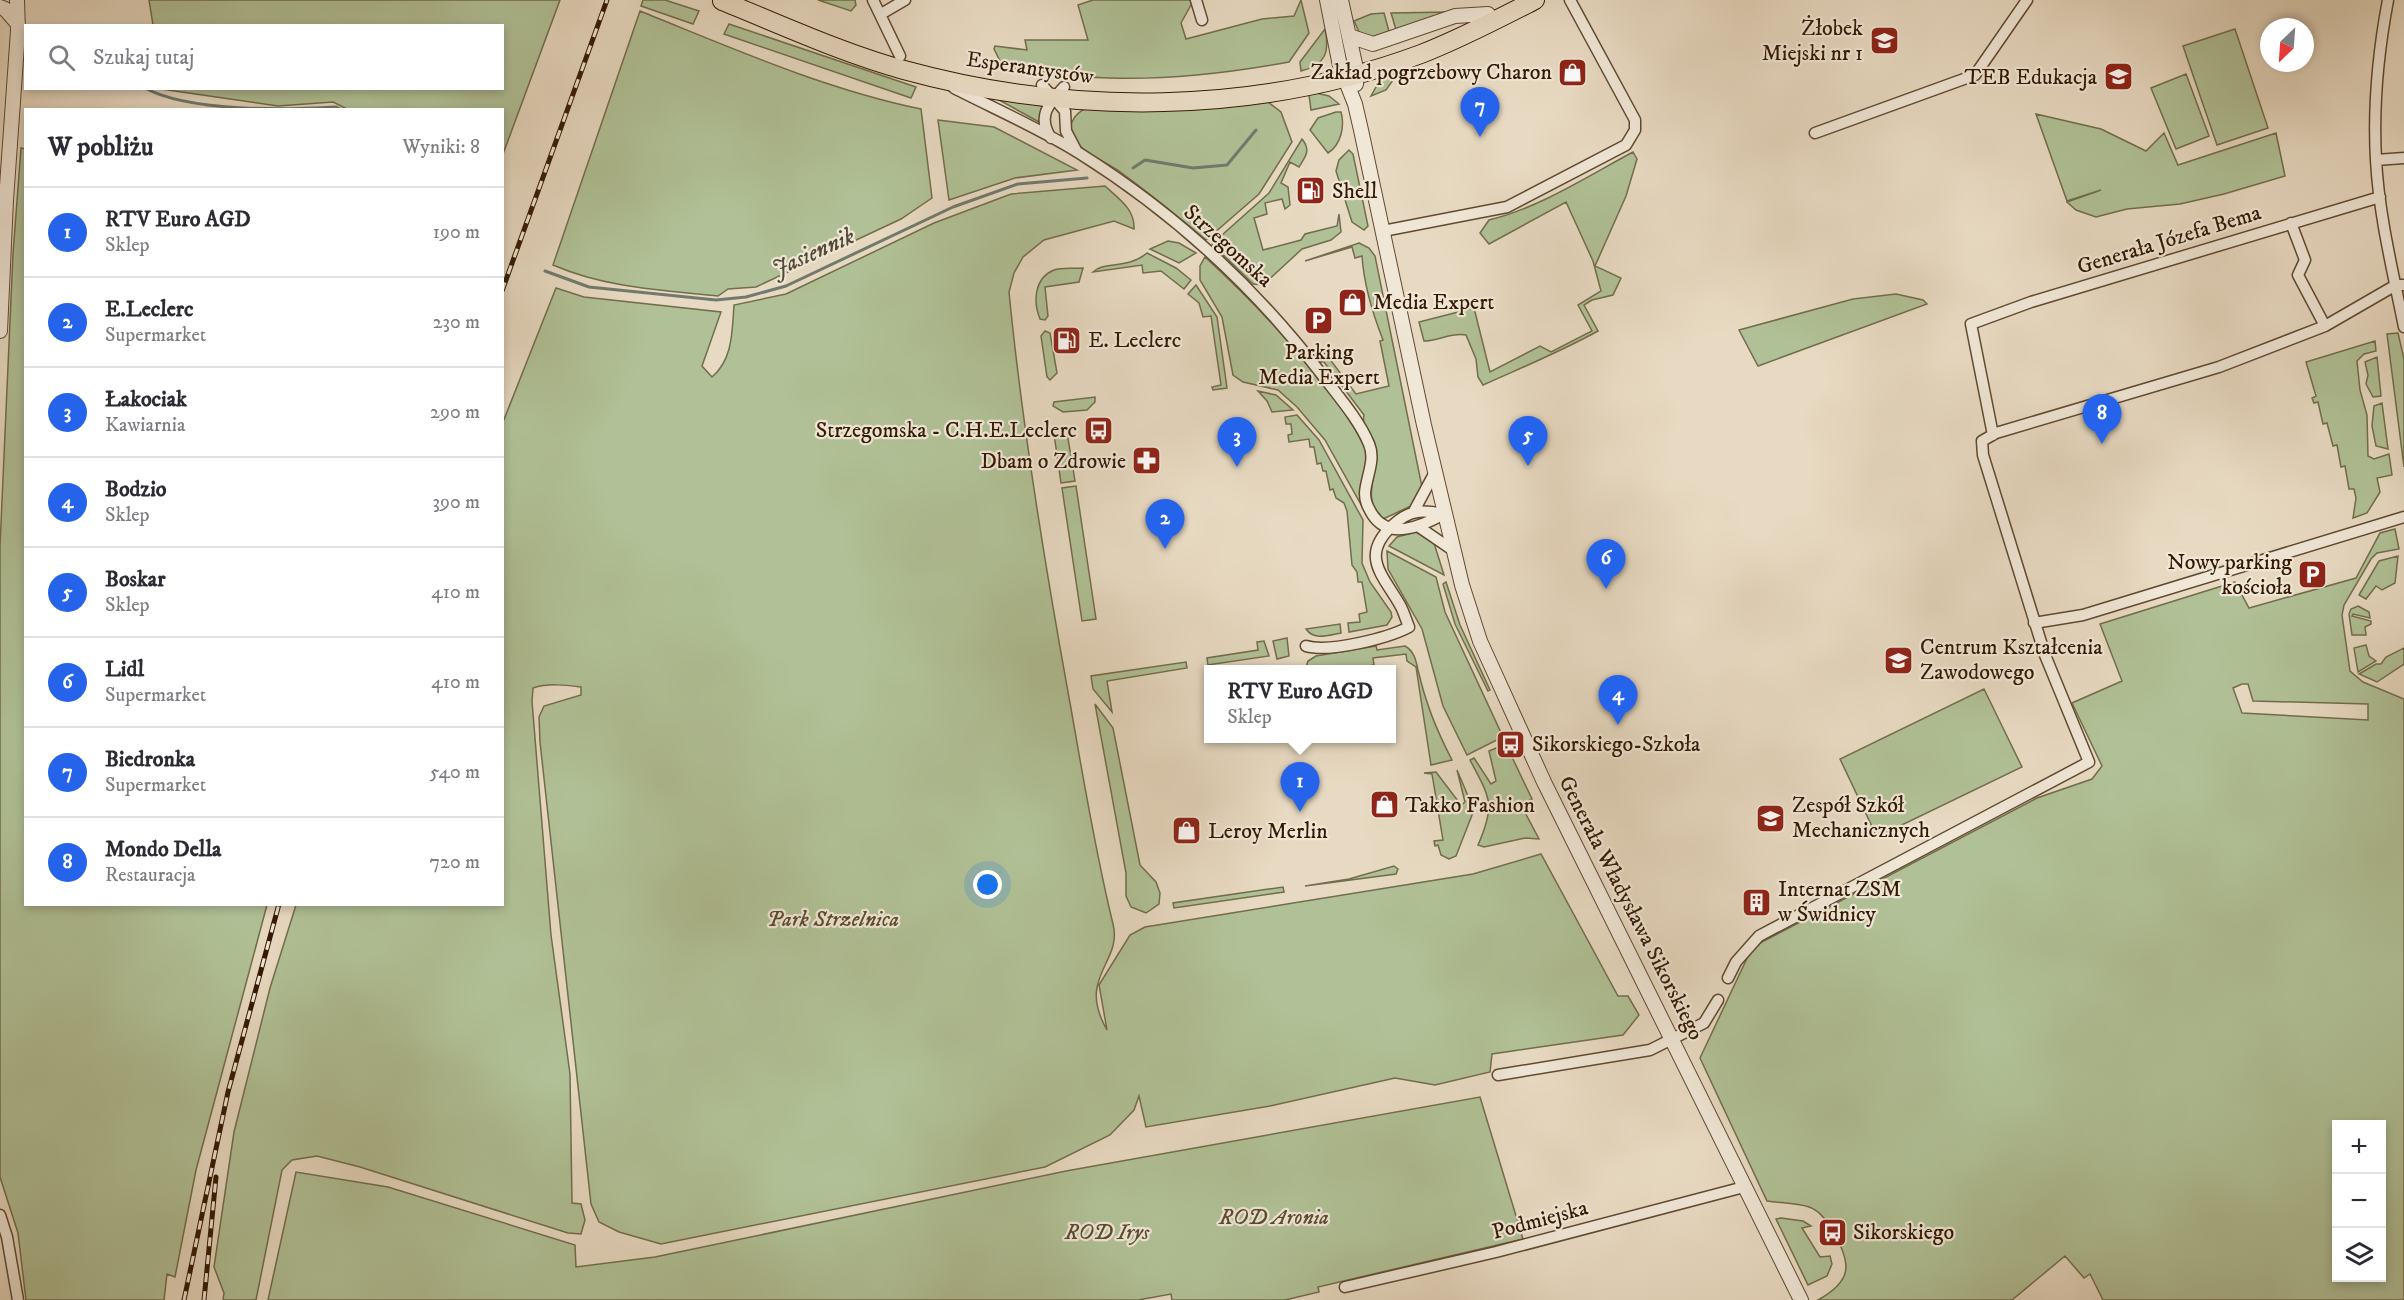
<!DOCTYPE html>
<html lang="pl">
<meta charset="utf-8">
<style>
:root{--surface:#fff;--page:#f2f2f3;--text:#2b2b33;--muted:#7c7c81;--line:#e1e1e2;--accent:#2563eb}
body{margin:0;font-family:"IM FELL DW Pica",serif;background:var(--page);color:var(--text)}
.controls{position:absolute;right:18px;bottom:18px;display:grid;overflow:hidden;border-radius:0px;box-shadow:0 3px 9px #0003}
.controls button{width:54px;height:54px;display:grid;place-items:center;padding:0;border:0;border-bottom:2px solid var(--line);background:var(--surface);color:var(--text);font:30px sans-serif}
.compass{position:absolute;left:2260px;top:18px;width:54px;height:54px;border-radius:50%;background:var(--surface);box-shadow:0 3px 9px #0003;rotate:205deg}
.you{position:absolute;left:988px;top:885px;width:21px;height:21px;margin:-15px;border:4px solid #fff;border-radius:50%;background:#1a73e8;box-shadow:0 0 0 9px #1a73e833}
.badge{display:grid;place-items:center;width:39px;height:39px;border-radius:50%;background:var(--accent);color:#fff;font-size:20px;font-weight:700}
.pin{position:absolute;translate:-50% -50px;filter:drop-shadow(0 2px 3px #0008)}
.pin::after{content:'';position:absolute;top:32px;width:21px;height:18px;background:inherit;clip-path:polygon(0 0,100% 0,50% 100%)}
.popup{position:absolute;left:1204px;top:665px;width:192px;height:78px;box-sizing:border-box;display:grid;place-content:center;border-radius:0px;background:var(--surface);filter:drop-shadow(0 2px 4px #0005);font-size:20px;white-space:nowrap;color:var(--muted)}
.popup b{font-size:22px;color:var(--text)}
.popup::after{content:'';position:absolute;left:50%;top:100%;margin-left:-12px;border:12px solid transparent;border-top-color:var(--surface)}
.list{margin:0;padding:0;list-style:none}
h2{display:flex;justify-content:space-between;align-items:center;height:78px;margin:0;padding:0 24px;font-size:26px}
h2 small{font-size:20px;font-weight:400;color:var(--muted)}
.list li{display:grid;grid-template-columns:39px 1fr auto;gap:18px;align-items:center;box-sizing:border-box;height:90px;padding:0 24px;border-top:2px solid var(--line)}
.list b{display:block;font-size:22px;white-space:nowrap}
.list p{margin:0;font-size:20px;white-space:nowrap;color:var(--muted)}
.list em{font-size:20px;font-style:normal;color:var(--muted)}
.icon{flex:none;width:33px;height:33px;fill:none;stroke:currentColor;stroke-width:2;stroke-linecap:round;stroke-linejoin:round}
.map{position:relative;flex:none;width:2404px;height:1300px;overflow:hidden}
.search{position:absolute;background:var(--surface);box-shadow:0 3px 9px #0003;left:24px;top:24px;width:480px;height:66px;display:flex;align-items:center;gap:15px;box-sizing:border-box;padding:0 21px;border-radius:0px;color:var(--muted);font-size:22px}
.panel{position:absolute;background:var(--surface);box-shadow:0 3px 9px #0003;left:24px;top:108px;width:480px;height:798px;border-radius:0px}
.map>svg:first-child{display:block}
</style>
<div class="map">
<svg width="2404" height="1300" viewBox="0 0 2404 1300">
<rect width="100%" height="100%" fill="#e8dac2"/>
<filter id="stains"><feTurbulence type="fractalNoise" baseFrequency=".00333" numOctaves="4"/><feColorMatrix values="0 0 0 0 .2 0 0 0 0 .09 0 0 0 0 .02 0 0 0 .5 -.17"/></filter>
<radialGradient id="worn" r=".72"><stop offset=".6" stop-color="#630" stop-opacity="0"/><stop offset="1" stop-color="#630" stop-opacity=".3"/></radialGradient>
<path fill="#b1c197" stroke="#726d4c" stroke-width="1.5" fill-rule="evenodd" d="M149,0H560L503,154L502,110H349L333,102L278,106L161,89L502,88V26L153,25Z
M643,0H665L699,11L693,24L641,6Z
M818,0H855L856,5L851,11Z
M1093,0H1191L1192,3L1181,23L1186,39L1262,19L1294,16L1301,0L1309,33L1289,62C1229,73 1169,80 1109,78C1074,77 1038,71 1003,67L994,49L995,46L1027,50L1025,40H1088L1078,5Z
M640,11C732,48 824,89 921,109L932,198L901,219L756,287L728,289L718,296C661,290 606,288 553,265Z
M1450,12L1397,33L1391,13Z
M1384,13L1390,35L1380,39L1361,36L1354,21L1371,14Z
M729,24L916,87L911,98L724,34Z
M1325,29C1330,53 1325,65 1301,71L1300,62Z
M2235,29L2268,128L2217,145L2183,46Z
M1401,69L1386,90L1371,96L1381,78Z
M2186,74L2209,136L2176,149L2151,88Z
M1316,93L1329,96L1339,104L1311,110L1309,95Z
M990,95L1043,102L1039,122Z
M1268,102L1281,112L1292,142L1259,194L1206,240C1178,216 1149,193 1119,171C1106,162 1087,155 1077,143C1064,128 1073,114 1088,107Z
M1336,112H1341C1345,126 1341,145 1328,153L1310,130L1318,118Z
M2036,114L2101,129L2146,151L2164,133L2178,165L2276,133L2285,176L2224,194L2180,204L2127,209L2096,217L2076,210L2067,202L2101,190L2067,201Z
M938,120L994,127L1077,170L1015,178L949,200Z
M1302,139C1311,150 1306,156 1299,167L1290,162L1281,183L1288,187L1290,205L1285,209L1282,199L1265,203L1267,214L1254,218L1263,250L1301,240L1305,234L1337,226L1339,214L1341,232L1331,240L1302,249L1263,285L1253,284L1212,244L1269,193Z
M21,148L26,149V904L267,905L196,1170L175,1277L167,1274L164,1300H26L18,1233L0,1177V546L13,254Z
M1349,150L1353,154L1368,226L1364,230L1352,222L1336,171L1339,160Z
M1633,152L1637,159L1626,196L1595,266L1621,278L1613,295L1592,300L1584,305L1598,331C1560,352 1523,367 1483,385L1478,377L1476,359L1466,335C1452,332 1438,341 1424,341L1419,322L1474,308L1490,372L1540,346L1551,352L1592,331L1578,305L1601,291L1593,261L1566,202L1489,244L1480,233L1489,220C1539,208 1588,176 1633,152Z
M1105,186C1119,199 1135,209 1134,229L1114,221L1044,240L1023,257L1014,273L1009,292C1022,425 1044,560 1068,692C1082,769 1094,847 1113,924C1123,963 1076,976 1107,1030L1099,985L1130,935L1145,927L1473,874L1541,854L1618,996H1628L1639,1015L1623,1035L1492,1054L1490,1072L1435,1085L1395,1078L1270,1106L1146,1127L1139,1096L1134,1110L1110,1135L1045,1167L661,1244L619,1232L599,1222L591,1204L540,742L539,717L544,706L581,695V687C565,685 548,683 533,688L532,701L551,935L570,1074L572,1203L581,1204L585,1220L581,1234L568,1233L360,1167L317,1156L292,1160L282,1170L256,1300H223L224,1293L214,1267L234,1132L270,988L296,905L502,904L503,422L556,288L584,297L721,312L702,366L712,377C733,359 732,332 734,305L786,294L934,223L1011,194Z
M1168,241L1179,243L1196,253L1179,263L1150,249Z
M1359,243L1369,248L1375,256L1422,487L1413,505L1383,519C1358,496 1382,471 1375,444C1372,433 1361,426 1364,415L1324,362H1317L1314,358L1320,351L1326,354L1356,394L1389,386L1380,341L1383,340C1372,312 1364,286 1362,256L1355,258L1352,247L1305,261Z
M1147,253L1176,268L1191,280L1184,289L1161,271L1143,273L1142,265L1093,272C1104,261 1127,270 1147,253Z
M1205,257C1253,301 1298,349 1337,402C1346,415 1359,430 1365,444C1374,471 1351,484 1369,519L1325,440L1297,407L1278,390L1243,382L1233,375L1222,317L1200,280V266Z
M1083,268L1079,282L1045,287L1048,316L1045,320L1040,319C1033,302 1034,278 1054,270C1062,267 1074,269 1083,268Z
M1196,285L1217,317L1227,388L1213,390L1212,387L1221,385L1211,316L1203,317L1199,303L1188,294Z
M1896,294L1923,300L1927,304L1758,366L1739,330L1853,299Z
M1045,331L1050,333L1057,373L1050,380L1047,377L1041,336Z
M2398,333L2404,359V467L2387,334Z
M2375,341L2376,351L2364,354L2357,361L2360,390L2367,415L2368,456L2374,459L2389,454L2392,475L2377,478L2380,492L2367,513L2353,518L2356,498L2354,489H2349L2345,466L2341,467L2337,445L2333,446L2327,423L2323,424L2318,402L2314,403L2312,398L2316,396L2306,362Z
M2377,357L2381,396L2373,397L2366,384L2368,375L2365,362Z
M1258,391L1276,395L1293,410L1272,412L1267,401Z
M1095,397V402L1087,410L1063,412L1053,406L1054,402Z
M2382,403L2388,449L2376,446L2372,426L2374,406Z
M1297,415L1319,440L1363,520L1362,563L1370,582L1391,612L1392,617L1387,625L1349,632L1348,623L1360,622L1359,614L1367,612L1362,582H1358L1357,572L1352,565L1347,511L1344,503L1336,498L1333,489L1330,490L1326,471H1323L1321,463L1317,464L1314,447H1310L1309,439L1289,442L1288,435L1292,434L1291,424H1286L1285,417Z
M1066,426L1075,481L1061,483L1054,434L1060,427Z
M1076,486L1096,619L1082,621L1062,488Z
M2395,529L2399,549L2377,553L2371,559L2344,605L2342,615L2350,671L2363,682L2404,699V1300H2103L2090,1274L2084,1278L2065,1256L2012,1300H1818C1852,1281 1852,1265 1834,1233C1828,1223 1821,1211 1809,1207C1796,1203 1780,1203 1767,1201L1700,1058L1750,952L1760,943L2037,798L2092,779L2102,766L2072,703L2122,681L2100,624L2235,582L2249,608L2356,578L2380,533ZM2242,684H2248L2253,701L2368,704V720L2242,713L2233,688ZM2336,1124H2382V1278H2336Z
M1416,532L1434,543L1444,575L1389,546L1397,537Z
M1387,551L1436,577L1445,612L1503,737L1467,755L1443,706L1422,629L1388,569Z
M2398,556L2395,583L2382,590L2376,586L2366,599L2359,595L2379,561Z
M1446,582L1460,625L1490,690L1488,691L1455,624L1443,584Z
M2358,606L2369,612L2370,618L2353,614L2352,616L2371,621V624L2365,627L2366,635H2352L2349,614L2351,609Z
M1340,624L1341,633C1329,635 1314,641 1306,629Z
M1287,638L1289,656L1277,659L1273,641Z
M1264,641L1269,656L1208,665L1207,658L1258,650L1257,642Z
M2366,645L2369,656L2376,661L2358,672L2354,648Z
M1376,646L1377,650L1405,646C1414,651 1416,660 1418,670C1426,704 1436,729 1452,760L1431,765L1416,667L1407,661L1406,654L1373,658L1374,665L1343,670H1305L1308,661L1316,656Z
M2404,648V664L2377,682L2359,674L2376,664H2381L2386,657Z
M1186,662L1187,668L1107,681L1112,712L1093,689L1091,676Z
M1984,689L2022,767L1877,837L1840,759Z
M1095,704L1113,728L1140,865L1156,882L1160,893L1159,904L1146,913L1131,907L1126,896V873Z
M1501,746L1506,755H1511L1532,799L1521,805L1539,839L1525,838L1484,847L1478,845C1496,804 1490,798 1470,760L1474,758L1491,784L1496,781L1489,751Z
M1457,770L1474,810L1456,856L1449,859L1441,855L1438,845L1435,846L1434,841L1443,840L1432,774L1424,773L1436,772L1461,805L1465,802Z
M1394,866L1398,869L1396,874L1305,886L1349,879Z
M1283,887L1284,892L1174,908L1173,903Z
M1480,1097L1523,1239L1318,1287L1319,1292L1285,1300H1172L1171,1294L1138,1300H268L296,1172L388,1187L575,1245L576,1267L655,1257L1066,1171Z
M1781,1218L1803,1221L1811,1226L1802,1228L1820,1257L1830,1256L1832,1264L1827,1276L1808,1285L1776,1219Z"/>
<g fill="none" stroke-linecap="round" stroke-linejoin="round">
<path stroke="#707a6e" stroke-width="3" d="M145,88C189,112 285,110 336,107L342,110
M1133,168L1145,160L1193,168L1227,165L1256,130
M545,271L589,287L716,300L746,297L786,286L953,207L1018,184L1087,178"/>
<defs>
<path id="minor" d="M873,0L900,56
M1196,0L1202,20
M2388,0C2378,53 2373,106 2376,160C2379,216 2393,272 2404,327
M881,14L905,0
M1042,85L1065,111L1066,131L1077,152
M954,88C995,109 1039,128 1079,153C1173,212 1256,288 1323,376C1339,397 1359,420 1369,444C1376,460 1366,477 1365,493C1365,502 1368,507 1372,514C1389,541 1422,526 1444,514
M1815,133L1975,75L2027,0
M1051,138C1037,117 1048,104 1064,87
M2376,160L2404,158
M2291,223L2305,260L2298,275L2325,326
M1383,231L1507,207L1626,145L1635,130V120L1570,0
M1993,435L1971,324L2031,302L2380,197
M1414,511L1435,472
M1419,527L1454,551
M2034,623L2083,615L2404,517
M1306,646C1329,653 1388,638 1409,627C1406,620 1404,612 1400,605C1383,575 1359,556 1393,525C1410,509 1423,510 1444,514
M1728,978L1736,962L1759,936L2089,762L2045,655L1983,455L1982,441L1996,433L2219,367L2325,326L2396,285H2404
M1498,1075L1650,1050L1704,1023L1718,1000
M0,1215L7,1237L18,1300
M1345,1287L1496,1252L1744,1187"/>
<path id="tertiary" d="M1327,0L1340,66L1355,104L1361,130L1424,425L1462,585L1480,641L1544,782L1801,1300
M1341,0L1357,73L1356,84
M0,7L5,9L18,24
M1349,36L1373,44L1455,16L1488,14
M0,331L6,200L18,31L17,0"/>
<path id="primary" d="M722,1C782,25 842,53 904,70C1071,116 1257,115 1421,54C1460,39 1498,19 1535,0"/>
</defs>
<use href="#minor" stroke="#614930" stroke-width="13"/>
<use href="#tertiary" stroke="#614930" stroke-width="16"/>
<use href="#primary" stroke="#341900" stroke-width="20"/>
<use href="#minor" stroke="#f0e7d7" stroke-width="10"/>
<use href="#tertiary" stroke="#f0e7d7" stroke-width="14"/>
<use href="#primary" stroke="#e8dac2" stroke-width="18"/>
<defs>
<path id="rail" d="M502,291L607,0
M184,1300L228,1092L279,904
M204,1300L216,1177"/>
</defs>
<use href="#rail" stroke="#341900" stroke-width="5"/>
<use href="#rail" stroke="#f0e7d7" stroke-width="3" stroke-dasharray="9" stroke-linecap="butt"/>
</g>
<defs>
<symbol id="school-square" viewBox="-11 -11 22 22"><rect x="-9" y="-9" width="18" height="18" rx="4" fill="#8f2418" stroke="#f0e7d7"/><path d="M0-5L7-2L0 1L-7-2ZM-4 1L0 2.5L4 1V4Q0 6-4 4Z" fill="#fff"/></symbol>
<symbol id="shop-square" viewBox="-11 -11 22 22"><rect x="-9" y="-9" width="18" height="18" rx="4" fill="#8f2418" stroke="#f0e7d7"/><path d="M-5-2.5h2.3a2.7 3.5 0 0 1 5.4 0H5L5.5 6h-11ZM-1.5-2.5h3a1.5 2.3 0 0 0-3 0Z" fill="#fff"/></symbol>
<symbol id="university-square" viewBox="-11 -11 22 22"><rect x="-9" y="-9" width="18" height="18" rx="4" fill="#8f2418" stroke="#f0e7d7"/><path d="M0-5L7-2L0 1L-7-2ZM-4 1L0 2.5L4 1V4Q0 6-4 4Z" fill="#fff"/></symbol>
<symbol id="fuel-square" viewBox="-11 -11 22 22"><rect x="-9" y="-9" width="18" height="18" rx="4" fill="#8f2418" stroke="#f0e7d7"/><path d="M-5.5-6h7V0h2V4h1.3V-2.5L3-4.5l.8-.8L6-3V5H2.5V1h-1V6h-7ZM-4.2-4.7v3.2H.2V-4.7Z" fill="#fff"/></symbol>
<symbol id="parking-square" viewBox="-11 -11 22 22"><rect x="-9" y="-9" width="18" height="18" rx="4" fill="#8f2418" stroke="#f0e7d7"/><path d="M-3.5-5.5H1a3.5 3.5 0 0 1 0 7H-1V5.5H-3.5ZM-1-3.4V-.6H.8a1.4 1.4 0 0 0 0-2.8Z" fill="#fff"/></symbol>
<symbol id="bus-square" viewBox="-11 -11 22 22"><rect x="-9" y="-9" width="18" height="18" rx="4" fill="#8f2418" stroke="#f0e7d7"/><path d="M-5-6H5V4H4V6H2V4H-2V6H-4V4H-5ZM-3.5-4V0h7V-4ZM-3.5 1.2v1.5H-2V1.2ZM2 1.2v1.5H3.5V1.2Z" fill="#fff"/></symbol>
<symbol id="pharmacy-square" viewBox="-11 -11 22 22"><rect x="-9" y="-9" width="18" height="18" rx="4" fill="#8f2418" stroke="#f0e7d7"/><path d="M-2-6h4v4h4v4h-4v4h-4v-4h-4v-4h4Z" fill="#fff"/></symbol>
<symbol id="building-square" viewBox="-11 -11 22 22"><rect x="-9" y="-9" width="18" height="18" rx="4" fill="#8f2418" stroke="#f0e7d7"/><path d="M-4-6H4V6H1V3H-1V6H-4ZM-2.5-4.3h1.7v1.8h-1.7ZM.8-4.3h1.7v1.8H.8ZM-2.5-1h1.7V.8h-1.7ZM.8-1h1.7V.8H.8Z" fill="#fff"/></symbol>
</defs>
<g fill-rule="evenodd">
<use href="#school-square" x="1868" y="24" width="33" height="33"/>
<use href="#shop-square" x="1556" y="56" width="33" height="33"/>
<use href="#university-square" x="2102" y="60" width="33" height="33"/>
<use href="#fuel-square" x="1294" y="174" width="33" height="33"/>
<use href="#shop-square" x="1336" y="286" width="33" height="33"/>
<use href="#parking-square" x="1302" y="304" width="33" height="33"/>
<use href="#fuel-square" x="1050" y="324" width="33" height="33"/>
<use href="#bus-square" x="1082" y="414" width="33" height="33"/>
<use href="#pharmacy-square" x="1130" y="444" width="33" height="33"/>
<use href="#parking-square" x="2296" y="558" width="33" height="33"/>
<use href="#university-square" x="1882" y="644" width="33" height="33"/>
<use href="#bus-square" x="1494" y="728" width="33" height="33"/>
<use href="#shop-square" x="1368" y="788" width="33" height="33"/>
<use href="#university-square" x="1754" y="802" width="33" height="33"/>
<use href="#shop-square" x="1170" y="814" width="33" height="33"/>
<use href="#building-square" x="1740" y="886" width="33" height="33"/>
<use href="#bus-square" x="1816" y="1216" width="33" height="33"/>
</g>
<g text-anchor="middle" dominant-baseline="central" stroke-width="4.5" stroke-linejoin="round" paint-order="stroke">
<g font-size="22" fill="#341900" stroke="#f0e7d7" text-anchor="start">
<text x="1863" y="28" text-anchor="end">Żłobek<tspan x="1863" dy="25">Miejski nr 1</tspan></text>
<text x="1552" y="72" text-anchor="end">Zakład pogrzebowy Charon</text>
<text x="2097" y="77" text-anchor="end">TEB Edukacja</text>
<text x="1332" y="191">Shell</text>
<text x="1373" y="302">Media Expert</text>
<text x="1088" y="340">E. Leclerc</text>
<text x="1319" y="352" text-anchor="middle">Parking<tspan x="1319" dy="25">Media Expert</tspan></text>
<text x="1077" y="430" text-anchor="end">Strzegomska - C.H.E.Leclerc</text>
<text x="1126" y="461" text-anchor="end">Dbam o Zdrowie</text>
<text x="2292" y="562" text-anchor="end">Nowy parking<tspan x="2292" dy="25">kościoła</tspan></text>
<text x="1920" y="647">Centrum Kształcenia<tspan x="1920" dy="25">Zawodowego</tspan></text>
<text x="1532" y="744">Sikorskiego-Szkoła</text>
<text x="1405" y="805">Takko Fashion</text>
<text x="1792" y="805">Zespół Szkół<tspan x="1792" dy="25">Mechanicznych</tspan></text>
<text x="1208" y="831">Leroy Merlin</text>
<text x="1778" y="889">Internat ZSM<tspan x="1778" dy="25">w Świdnicy</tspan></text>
<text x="1853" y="1232">Sikorskiego</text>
</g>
<g font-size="22" fill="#341900" stroke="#f0e7d7">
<text transform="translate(1030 68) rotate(8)">Esperantystów</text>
<text transform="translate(2169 240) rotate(-17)">Generała Józefa Bema</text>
<text transform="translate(1228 246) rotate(42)">Strzegomska</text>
<text transform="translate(1631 908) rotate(63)">Generała Władysława Sikorskiego</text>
<text transform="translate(1540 1220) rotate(-15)">Podmiejska</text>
</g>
<g font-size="22" font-style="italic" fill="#5a4b2d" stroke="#f0e7d7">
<text x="833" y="919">Park Strzelnica</text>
<text x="1274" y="1217">ROD Aronia</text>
<text x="1107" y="1232">ROD Irys</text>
</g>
<g font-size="24" font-style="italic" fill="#524937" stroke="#f0e7d7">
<text transform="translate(813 253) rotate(-24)">Jasiennik</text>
</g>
</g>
<rect width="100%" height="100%" filter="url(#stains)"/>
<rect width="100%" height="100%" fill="url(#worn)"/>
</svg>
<div class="controls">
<button>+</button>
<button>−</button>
<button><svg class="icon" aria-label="layers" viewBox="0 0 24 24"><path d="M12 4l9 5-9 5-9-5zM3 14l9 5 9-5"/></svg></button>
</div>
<svg class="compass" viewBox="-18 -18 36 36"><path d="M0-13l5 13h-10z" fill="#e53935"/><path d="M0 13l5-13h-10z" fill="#7c7c81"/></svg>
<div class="you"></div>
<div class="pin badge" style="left:1300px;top:812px">1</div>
<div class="popup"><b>RTV Euro AGD</b>Sklep</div>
<div class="pin badge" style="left:1165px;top:549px">2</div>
<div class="pin badge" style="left:1237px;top:467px">3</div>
<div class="pin badge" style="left:1618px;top:725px">4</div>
<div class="pin badge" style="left:1528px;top:466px">5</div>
<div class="pin badge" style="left:1606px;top:589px">6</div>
<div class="pin badge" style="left:1480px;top:137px">7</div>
<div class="pin badge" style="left:2102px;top:444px">8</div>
<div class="search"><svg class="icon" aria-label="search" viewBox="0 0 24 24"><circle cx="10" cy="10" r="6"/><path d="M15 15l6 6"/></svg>Szukaj tutaj</div>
<section class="panel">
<h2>W pobliżu<small>Wyniki: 8</small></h2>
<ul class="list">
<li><span class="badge">1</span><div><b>RTV Euro AGD</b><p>Sklep</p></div><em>190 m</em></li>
<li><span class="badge">2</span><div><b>E.Leclerc</b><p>Supermarket</p></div><em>230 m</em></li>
<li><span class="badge">3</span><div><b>Łakociak</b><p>Kawiarnia</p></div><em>290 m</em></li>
<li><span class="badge">4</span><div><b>Bodzio</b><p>Sklep</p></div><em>390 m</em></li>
<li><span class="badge">5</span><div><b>Boskar</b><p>Sklep</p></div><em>410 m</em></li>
<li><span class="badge">6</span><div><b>Lidl</b><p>Supermarket</p></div><em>410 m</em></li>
<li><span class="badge">7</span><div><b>Biedronka</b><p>Supermarket</p></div><em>540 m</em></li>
<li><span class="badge">8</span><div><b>Mondo Della</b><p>Restauracja</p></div><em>720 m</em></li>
</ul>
</section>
</div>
